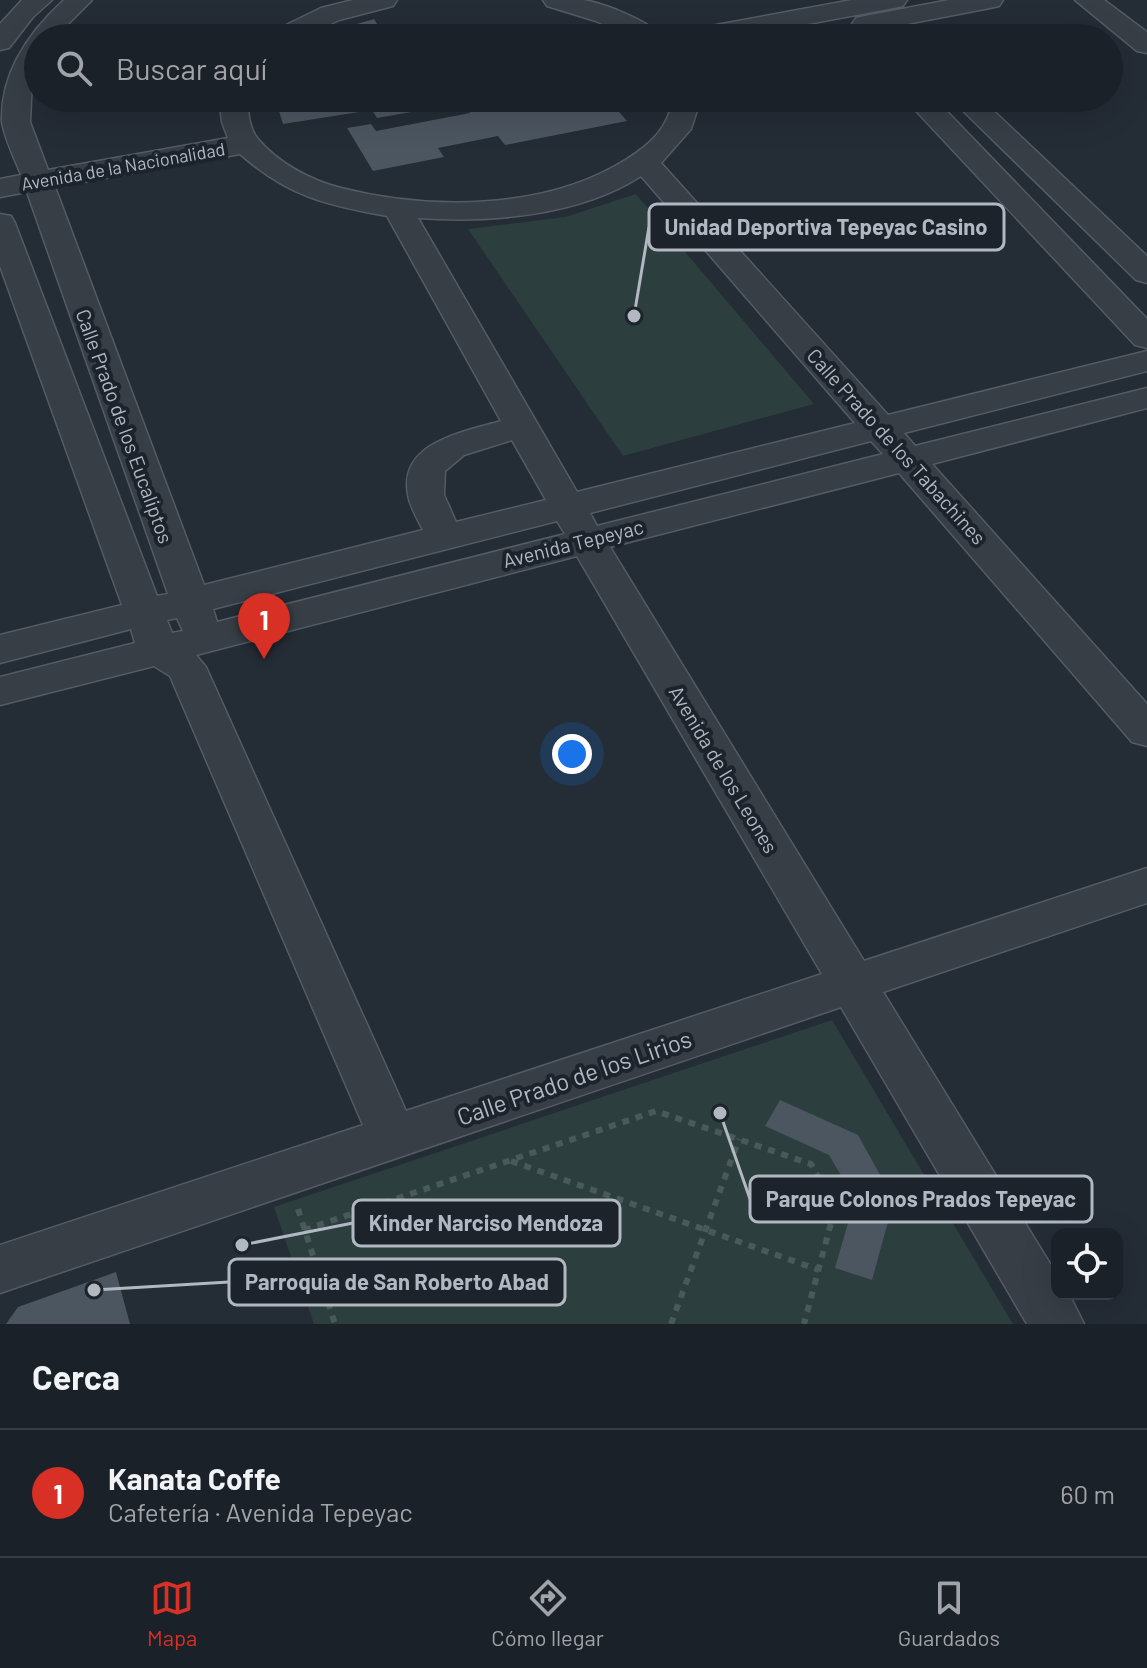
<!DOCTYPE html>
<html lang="es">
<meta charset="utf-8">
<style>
:root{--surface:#1b2128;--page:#282e34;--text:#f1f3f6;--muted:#a0a3a8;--line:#393e45;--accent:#d93025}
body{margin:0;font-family:Barlow,sans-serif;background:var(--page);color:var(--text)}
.controls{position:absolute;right:24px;bottom:24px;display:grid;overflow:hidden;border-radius:16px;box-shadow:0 8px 32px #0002}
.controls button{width:72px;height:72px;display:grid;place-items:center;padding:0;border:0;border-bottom:2px solid var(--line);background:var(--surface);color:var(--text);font:40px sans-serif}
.you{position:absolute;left:572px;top:754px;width:28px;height:28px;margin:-20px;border:6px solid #fff;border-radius:50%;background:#1a73e8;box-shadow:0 0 0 12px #1a73e833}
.badge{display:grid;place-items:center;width:52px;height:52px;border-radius:50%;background:var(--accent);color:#fff;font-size:26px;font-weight:700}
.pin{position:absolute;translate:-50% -66px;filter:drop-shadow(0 2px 4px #0008)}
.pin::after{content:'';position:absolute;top:42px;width:28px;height:24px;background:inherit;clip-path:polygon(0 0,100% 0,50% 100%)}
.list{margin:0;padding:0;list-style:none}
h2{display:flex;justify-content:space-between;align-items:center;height:104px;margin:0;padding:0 32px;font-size:34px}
h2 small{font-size:26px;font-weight:400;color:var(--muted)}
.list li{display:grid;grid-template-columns:52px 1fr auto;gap:24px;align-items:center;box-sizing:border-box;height:128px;padding:0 32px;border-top:2px solid var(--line)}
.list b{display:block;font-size:30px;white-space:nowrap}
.list p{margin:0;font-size:26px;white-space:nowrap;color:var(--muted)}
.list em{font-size:26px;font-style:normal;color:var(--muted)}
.icon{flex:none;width:44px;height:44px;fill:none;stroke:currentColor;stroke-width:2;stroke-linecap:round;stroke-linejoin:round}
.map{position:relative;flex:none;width:1147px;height:1324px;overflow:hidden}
.search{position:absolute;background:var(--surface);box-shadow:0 8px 32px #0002;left:24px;right:24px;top:24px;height:88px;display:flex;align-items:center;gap:20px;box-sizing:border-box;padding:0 28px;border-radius:44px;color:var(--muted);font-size:30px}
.sheet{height:232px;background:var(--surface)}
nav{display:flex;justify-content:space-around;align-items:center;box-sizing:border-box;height:112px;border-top:2px solid var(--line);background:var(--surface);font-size:22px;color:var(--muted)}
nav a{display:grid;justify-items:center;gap:4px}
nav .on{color:var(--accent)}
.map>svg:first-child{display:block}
</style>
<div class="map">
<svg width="1147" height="1324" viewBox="0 0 1147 1324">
<rect width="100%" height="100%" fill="#242c35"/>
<path fill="#2c3e3d" d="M636,194L814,404L623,456L468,229L565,217Z
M832,1020L1013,1324H314L274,1207Z"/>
<path fill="#4c5661" d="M374,19L383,33L403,38H324L343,28Z
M275,98H452L446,106L377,118L372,110L283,124Z
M459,98H607L627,121L505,145L498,136L438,148L444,157L373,171L347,128L371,124L376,131L470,113Z
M780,1100L858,1135L894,1200L872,1280L835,1268L855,1199L829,1155L765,1126Z
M116,1272L130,1324H6L18,1307Z"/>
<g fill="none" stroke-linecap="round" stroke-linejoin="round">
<defs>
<path id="minor" d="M22,0H52L33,17L9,48L0,50V24Z
M64,0H92L54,38H38V68L32,79L30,122L48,170L228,138L222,122L219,98H247C248,111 249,129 258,139C278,163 312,181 341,188C431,211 547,210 627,159C651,144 669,127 673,98H701L691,129L661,163L888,415L1147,351V371L904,433L915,446L1147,388V408L932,464L1147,704V746L1132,742L899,473L610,547L864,961L1147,868V903L883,992L1057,1275V1294H1069L1084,1324H1027L841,1007L0,1293V1245L363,1125L170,676L154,666L0,705V677L135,643L131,629L0,663V635L122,605L0,266V214L11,216L15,223L157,596L168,594L27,192L0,197V179L21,175C15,159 5,140 2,122C0,73 30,31 64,0ZM240,154C288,196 325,205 387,216L501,421C464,432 398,442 408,495C410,507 418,520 423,530L204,585L55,187ZM641,176L855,423L577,492L418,218C490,223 579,216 641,176ZM512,440L546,500L456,522L444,495L445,471L464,455ZM871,441L883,454L597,526L590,513ZM557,521L565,534L217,622L213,609ZM577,556L822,974L406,1111L206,667L196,655ZM177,618L183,631L172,633L167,620Z
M353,0H397L393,6L339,20L302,38H268L272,32L321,8Z
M543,0C556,0 569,0 582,0C602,2 652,22 663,38H631L596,21L547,6Z
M852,0H907L903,6L894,8L732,38H676L680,32L689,30Z
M949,0H1003L999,6L990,8L865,32L856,30L852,24L856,18L865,16Z
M1075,0H1104L1147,32V53L1137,51Z
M904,98H934L1147,319V348L1135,345Z
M950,98H980L1147,256V283L1136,280Z"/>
</defs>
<use href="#minor" stroke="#545b64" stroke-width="3"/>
<path stroke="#4a595a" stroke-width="6" stroke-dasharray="7 7" stroke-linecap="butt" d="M511,1161L819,1270
M298,1209L335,1324
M304,1230L656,1111L811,1164L835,1208L804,1324
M671,1324L739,1139"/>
<use href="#minor" fill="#373e46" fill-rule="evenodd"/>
</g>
<g text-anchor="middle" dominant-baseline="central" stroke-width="8" stroke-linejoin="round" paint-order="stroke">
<g font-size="18" fill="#b1b8c2" stroke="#1c232b">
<text transform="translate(123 166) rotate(-10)">Avenida de la Nacionalidad</text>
</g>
<g font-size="20" fill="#b1b8c2" stroke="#1c232b">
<text transform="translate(125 426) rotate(70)">Calle Prado de los Eucaliptos</text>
<text transform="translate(897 446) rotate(48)">Calle Prado de los Tabachines</text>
<text transform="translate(573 543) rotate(-14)">Avenida Tepeyac</text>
<text transform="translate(724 769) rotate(59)">Avenida de los Leones</text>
</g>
<g font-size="24" fill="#b1b8c2" stroke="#1c232b">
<text transform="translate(574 1077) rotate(-19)">Calle Prado de los Lirios</text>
</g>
</g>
<path fill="none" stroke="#b1b8c2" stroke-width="3" d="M634 316L649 227M720 1113L750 1199M242 1245L353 1223M94 1290L229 1282"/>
<g fill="#b1b8c2" stroke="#1c232b" stroke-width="3">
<circle cx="634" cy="316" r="8"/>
<circle cx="720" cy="1113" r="8"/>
<circle cx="242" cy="1245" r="8"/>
<circle cx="94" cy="1290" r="8"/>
</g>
<g fill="#1c232b" stroke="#b1b8c2" stroke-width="3">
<rect x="649" y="204" width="355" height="46" rx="8"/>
<rect x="750" y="1176" width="342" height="46" rx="8"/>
<rect x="353" y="1200" width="267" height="46" rx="8"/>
<rect x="229" y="1259" width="336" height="46" rx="8"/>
</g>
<g font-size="22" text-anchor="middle" font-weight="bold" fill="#b1b8c2">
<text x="826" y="235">Unidad Deportiva Tepeyac Casino</text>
<text x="921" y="1207">Parque Colonos Prados Tepeyac</text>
<text x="486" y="1231">Kinder Narciso Mendoza</text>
<text x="397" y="1290">Parroquia de San Roberto Abad</text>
</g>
</svg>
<div class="controls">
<button><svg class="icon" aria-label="locate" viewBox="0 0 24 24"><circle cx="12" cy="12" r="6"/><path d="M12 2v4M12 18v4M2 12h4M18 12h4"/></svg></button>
</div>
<div class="you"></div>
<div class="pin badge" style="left:264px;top:659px">1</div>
<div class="search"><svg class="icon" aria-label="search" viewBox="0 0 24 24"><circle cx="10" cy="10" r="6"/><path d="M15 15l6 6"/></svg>Buscar aquí</div>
</div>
<section class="sheet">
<h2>Cerca<small></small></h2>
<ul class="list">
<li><span class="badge">1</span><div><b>Kanata Coffe</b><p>Cafetería · Avenida Tepeyac</p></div><em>60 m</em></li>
</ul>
</section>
<nav>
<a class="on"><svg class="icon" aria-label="map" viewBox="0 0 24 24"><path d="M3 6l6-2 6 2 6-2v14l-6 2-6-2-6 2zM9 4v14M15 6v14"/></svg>Mapa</a>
<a><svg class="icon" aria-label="directions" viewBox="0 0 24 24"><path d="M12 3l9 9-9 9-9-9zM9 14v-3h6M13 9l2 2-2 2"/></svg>Cómo llegar</a>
<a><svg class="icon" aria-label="saved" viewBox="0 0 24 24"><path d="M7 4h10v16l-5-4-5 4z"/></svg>Guardados</a>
</nav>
